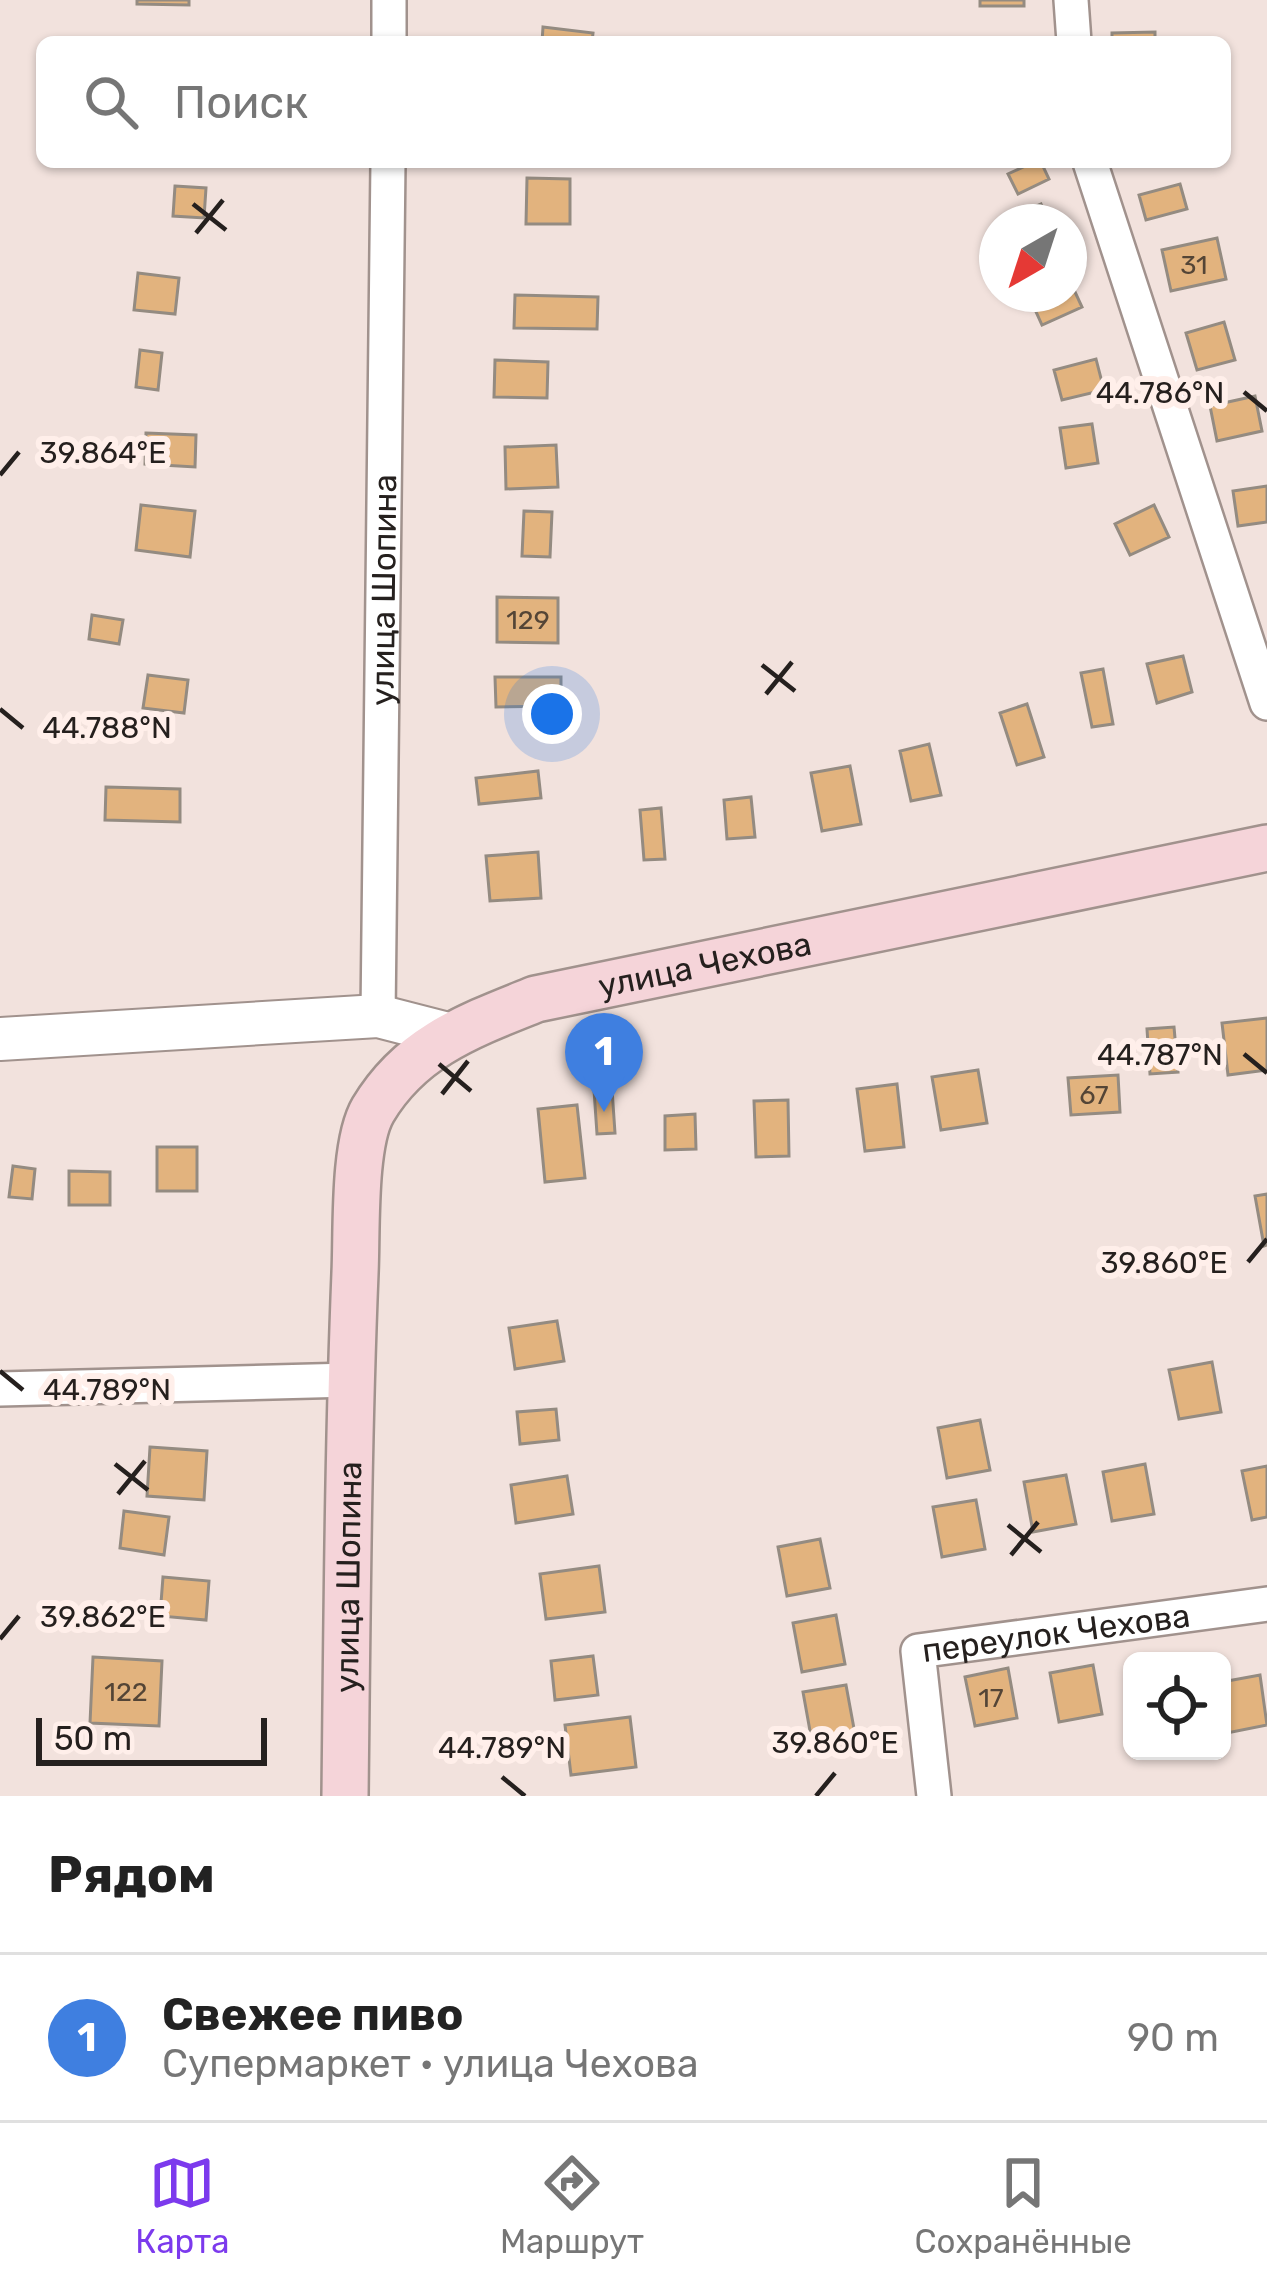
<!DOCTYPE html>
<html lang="ru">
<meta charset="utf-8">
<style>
:root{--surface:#fff;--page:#f6f6f6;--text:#222;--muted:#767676;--line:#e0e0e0;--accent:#7c3aed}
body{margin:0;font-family:Rubik,sans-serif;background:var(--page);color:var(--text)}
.controls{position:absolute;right:36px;bottom:36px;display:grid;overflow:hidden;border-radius:18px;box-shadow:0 3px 9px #0004}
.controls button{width:108px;height:108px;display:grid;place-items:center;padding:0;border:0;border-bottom:3px solid var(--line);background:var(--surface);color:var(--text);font:60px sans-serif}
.compass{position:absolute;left:979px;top:204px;width:108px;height:108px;border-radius:50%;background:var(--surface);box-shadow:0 3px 9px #0004;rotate:219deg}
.scale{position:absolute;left:36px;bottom:30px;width:231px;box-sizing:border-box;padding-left:12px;border:6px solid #25201e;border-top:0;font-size:33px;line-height:42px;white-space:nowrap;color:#25201e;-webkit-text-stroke:9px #ffefea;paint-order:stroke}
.you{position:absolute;left:552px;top:714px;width:42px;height:42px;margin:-30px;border:9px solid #fff;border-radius:50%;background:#1a73e8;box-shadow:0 0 0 18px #1a73e833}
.badge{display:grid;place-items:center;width:78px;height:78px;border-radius:50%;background:var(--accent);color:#fff;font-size:39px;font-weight:700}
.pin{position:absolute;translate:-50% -99px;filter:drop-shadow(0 3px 6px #0008)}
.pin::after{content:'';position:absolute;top:63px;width:42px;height:36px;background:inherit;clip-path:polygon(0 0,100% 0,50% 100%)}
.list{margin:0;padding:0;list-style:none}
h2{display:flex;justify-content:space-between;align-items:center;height:156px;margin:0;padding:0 48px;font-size:51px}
h2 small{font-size:39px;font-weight:400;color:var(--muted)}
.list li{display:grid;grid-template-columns:78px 1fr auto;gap:36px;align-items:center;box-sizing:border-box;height:168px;padding:0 48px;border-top:3px solid var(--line)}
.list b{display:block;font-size:45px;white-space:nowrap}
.list p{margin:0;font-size:39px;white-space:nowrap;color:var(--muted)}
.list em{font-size:39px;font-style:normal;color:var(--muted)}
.icon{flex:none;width:66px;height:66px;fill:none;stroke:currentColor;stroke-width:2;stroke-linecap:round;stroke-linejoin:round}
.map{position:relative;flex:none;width:1267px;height:1796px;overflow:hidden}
.search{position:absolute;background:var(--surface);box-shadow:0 3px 9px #0004;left:36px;right:36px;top:36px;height:132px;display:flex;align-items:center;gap:30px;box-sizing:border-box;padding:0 42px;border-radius:18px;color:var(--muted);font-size:45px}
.sheet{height:324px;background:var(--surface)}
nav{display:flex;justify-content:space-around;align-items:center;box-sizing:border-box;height:168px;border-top:3px solid var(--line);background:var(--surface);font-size:33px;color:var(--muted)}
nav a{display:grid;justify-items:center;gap:6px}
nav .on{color:var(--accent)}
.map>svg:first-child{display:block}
</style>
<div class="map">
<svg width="1267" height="1796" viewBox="0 0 1267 1796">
<rect width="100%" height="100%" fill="#f2e2dd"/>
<path fill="#e2b37e" stroke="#948b81" stroke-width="3" d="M137,0H189V5L137,4Z
M980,0H1024V6H980Z
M543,27L593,33L592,42H542Z
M1155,32V42H1112V33Z
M1034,162H1041L1049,179L1018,194L1008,174Z
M527,178L570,179V224H526Z
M1180,184L1187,209L1146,220L1139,195Z
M175,186L206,188L204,218L173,216Z
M1041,204L1048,222H1003L1002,221Z
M1217,238L1226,279L1171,291L1162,250Z
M138,273L179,278L175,314L134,310Z
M1069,279L1082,307L1042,325L1028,294H1069Z
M515,295L598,297L597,329L514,328Z
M1224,322L1235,360L1197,370L1186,333Z
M140,350L162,353L158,390L136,387Z
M1096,359L1104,390L1062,400L1054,370Z
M495,360L548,362L547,398L494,397Z
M1255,396L1262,431L1217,441L1210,406Z
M1092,424L1098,463L1066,468L1060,428Z
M146,433L196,435L195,467L145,464Z
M556,445L558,487L506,489L505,447Z
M1267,486V522L1238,526L1233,491Z
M141,505L195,511L190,557L136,550Z
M1154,505L1169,537L1130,555L1115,524Z
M524,511L552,512L550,557L522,556Z
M497,597L558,598V643L497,642Z
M92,615L123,620L119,644L89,639Z
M1183,656L1192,692L1157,703L1147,664Z
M1103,669L1113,724L1092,727L1081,673Z
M148,675L188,680L184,713L143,708Z
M495,677H561V706L496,707Z
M1027,704L1044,757L1017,765L1000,713Z
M929,744L941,795L911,801L900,751Z
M850,766L861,824L822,831L811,773Z
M538,771L541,798L479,804L476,778Z
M106,787L180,789V822L105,820Z
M751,797L755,837L727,839L724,800Z
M661,808L665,859L644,860L640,810Z
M538,852L541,898L490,901L486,856Z
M1267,1018V1070L1228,1075L1222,1023Z
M1174,1027L1178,1072L1150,1074L1147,1029Z
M978,1070L987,1123L941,1130L932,1077Z
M1118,1075L1120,1112L1071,1115L1068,1078Z
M897,1084L904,1147L865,1151L857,1089Z
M612,1089L615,1133L597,1134L594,1090Z
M788,1100L789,1156L756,1157L754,1101Z
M577,1105L585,1178L545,1182L538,1109Z
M695,1114L696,1149L665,1150V1116Z
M157,1147H197V1191H157Z
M13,1166L35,1169L32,1199L9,1197Z
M69,1171L110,1172V1205H69Z
M1267,1194V1245L1264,1246L1255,1196Z
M557,1321L564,1361L515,1369L509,1328Z
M1212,1362L1221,1412L1179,1419L1169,1370Z
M556,1409L559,1440L520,1444L517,1412Z
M980,1420L990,1470L947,1478L938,1428Z
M150,1447L207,1451L204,1500L147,1496Z
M1145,1464L1154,1514L1112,1521L1103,1472Z
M1267,1466V1517L1252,1520L1242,1471Z
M1066,1475L1076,1524L1033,1532L1024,1482Z
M567,1476L573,1514L516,1523L511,1485Z
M976,1500L985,1549L942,1557L933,1507Z
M124,1511L169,1517L164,1555L120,1548Z
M820,1539L830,1588L787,1596L778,1547Z
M599,1566L605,1612L546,1619L540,1574Z
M163,1577L209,1581L206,1620L160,1616Z
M836,1615L845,1664L802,1672L793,1623Z
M593,1656L598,1695L555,1700L551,1661Z
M93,1657L162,1661L159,1726L90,1723Z
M1093,1665L1102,1714L1059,1722L1050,1673Z
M1008,1668L1017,1718L975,1726L965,1677Z
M1260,1675L1267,1725L1227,1733L1222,1682Z
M846,1685L855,1734L812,1742L803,1692Z
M630,1717L636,1767L571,1775L565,1725Z"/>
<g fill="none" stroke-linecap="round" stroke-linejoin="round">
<defs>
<g id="minor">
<path d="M1071,0L1074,42"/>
<path d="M389,42V0"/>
<path d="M1090,162L1267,703"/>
<path id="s1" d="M378,1016L388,162"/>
<path d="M0,1389L351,1380"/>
<path id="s2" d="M934,1796L918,1651L1267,1604"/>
</g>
<path id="tertiary" d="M0,1039L378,1016L448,1034"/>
<g id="secondary">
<path id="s3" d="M345,1796C347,1622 348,1447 355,1273C357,1232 353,1144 373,1110C411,1046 471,1025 536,999L1267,848"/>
</g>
</defs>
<use href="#minor" stroke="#a1928d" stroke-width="38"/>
<use href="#tertiary" stroke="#a1928d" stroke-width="46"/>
<use href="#secondary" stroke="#a1928d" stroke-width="50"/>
<use href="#minor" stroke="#fff" stroke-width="33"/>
<use href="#tertiary" stroke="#fff" stroke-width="42"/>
<use href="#secondary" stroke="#f5d4d9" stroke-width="45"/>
</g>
<path fill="none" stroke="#25201e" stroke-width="4.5" d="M193,204L226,230M196,233L223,200M1244,392L1267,411M0,475L19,452M762,665L795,691M766,694L792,662M0,709L23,728M1244,1054L1267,1073M439,1064L471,1091M442,1094L468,1061M1248,1262L1267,1239M0,1371L23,1390M115,1464L148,1490M118,1494L145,1461M1008,1525L1041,1552M1011,1555L1038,1522M0,1639L19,1616M502,1777L525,1796M816,1796L835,1773"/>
<g text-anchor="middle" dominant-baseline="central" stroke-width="12" stroke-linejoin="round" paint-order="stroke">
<g font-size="27" fill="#544536">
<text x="1194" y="265">31</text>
<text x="528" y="620">129</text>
<text x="1094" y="1095">67</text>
<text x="126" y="1692">122</text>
<text x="991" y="1698">17</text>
</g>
<g font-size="33" fill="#25201e" stroke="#ffefea">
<text stroke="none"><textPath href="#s1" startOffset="426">улица Шопина</textPath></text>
<text stroke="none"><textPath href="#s3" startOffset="1062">улица Чехова</textPath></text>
<text stroke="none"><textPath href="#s3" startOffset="219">улица Шопина</textPath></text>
<text stroke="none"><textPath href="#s2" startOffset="285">переулок Чехова</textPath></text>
</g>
</g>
<g font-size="30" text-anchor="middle" fill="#25201e" stroke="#ffefea" stroke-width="12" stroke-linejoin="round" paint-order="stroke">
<text x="1160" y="403">44.786°N</text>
<text x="103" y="463">39.864°E</text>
<text x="107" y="738">44.788°N</text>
<text x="1160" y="1065">44.787°N</text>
<text x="1164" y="1273">39.860°E</text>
<text x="107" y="1400">44.789°N</text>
<text x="103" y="1627">39.862°E</text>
<text x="835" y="1753">39.860°E</text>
<text x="502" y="1758">44.789°N</text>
</g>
</svg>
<div class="controls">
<button><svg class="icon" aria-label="locate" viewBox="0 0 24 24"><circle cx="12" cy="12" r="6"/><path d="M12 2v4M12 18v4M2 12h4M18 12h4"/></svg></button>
</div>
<svg class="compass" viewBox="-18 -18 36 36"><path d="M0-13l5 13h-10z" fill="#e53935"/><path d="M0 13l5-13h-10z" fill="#767676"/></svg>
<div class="scale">50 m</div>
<div class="you"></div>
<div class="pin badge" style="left:604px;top:1112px;background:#3f7fe0">1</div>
<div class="search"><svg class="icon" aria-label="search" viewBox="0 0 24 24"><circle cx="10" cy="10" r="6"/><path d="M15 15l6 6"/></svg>Поиск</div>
</div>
<section class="sheet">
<h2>Рядом<small></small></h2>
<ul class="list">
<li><span class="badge" style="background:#3f7fe0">1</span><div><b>Свежее пиво</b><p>Супермаркет · улица Чехова</p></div><em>90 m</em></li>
</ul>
</section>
<nav>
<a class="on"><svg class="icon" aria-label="map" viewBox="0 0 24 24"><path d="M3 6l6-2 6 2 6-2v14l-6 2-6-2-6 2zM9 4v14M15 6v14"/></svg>Карта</a>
<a><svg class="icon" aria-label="directions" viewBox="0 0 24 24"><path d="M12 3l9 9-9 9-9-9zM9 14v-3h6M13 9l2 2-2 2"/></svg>Маршрут</a>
<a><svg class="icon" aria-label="saved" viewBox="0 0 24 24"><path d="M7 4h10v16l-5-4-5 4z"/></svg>Сохранённые</a>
</nav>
